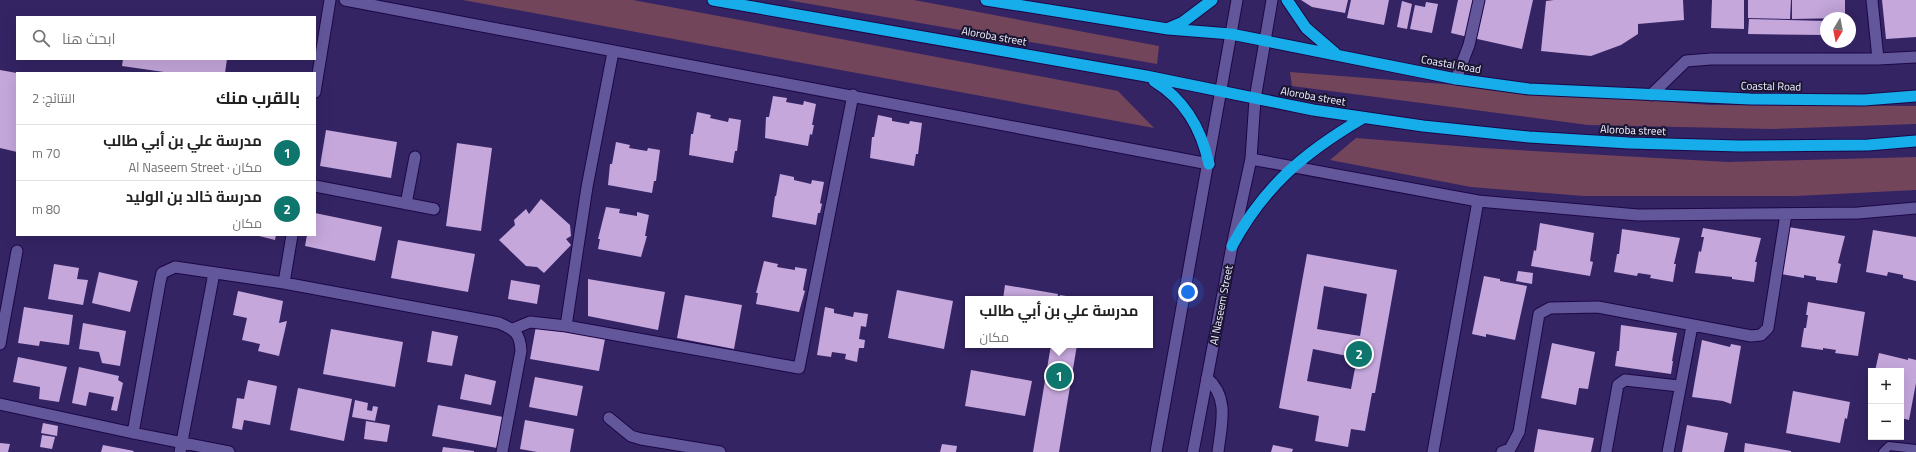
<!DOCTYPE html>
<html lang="ar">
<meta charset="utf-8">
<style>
:root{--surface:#fff;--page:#f6f6f6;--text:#222;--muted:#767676;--line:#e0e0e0;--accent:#0f766e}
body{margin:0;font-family:Georgia,Cairo,serif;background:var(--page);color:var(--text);direction:rtl}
.controls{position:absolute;right:12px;bottom:12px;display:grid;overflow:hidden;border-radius:0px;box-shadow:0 4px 16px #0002}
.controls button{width:36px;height:36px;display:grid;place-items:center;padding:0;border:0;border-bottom:1px solid var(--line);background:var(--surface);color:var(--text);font:20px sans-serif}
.compass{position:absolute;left:1820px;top:12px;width:36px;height:36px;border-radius:50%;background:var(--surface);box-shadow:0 4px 16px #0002;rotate:190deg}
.you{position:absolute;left:1188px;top:292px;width:14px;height:14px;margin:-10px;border:3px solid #fff;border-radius:50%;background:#1a73e8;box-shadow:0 0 0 6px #1a73e833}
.badge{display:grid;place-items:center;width:26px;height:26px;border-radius:50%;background:var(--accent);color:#fff;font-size:13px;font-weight:700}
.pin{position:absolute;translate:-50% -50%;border:2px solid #fff;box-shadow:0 1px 4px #0006}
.popup{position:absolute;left:965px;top:296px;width:188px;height:52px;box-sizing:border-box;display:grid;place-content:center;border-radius:0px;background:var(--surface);filter:drop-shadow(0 1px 3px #0005);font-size:13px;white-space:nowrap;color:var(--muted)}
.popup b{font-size:15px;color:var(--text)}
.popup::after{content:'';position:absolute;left:50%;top:100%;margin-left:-8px;border:8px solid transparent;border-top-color:var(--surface)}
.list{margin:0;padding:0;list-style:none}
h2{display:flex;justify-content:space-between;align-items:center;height:52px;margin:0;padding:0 16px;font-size:17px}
h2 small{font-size:13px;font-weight:400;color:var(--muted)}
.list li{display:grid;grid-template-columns:26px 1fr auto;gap:12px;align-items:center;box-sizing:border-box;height:56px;padding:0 16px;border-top:1px solid var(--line)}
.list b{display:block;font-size:15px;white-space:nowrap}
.list p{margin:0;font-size:13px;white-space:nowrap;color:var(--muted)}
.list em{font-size:13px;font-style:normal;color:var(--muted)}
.icon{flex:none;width:22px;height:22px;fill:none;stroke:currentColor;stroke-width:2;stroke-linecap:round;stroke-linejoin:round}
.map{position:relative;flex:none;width:1916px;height:452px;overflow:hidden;direction:ltr}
.search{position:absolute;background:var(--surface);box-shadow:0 4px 16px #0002;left:16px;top:16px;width:300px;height:44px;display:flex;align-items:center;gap:10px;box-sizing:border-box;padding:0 14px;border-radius:0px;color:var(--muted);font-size:15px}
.panel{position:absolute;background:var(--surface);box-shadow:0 4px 16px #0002;left:16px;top:72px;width:300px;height:164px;border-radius:0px;direction:rtl}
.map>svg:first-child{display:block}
</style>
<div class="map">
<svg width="1916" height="452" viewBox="0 0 1916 452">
<rect width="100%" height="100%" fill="#342464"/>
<path fill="#73455b" d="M463,0H633L1118,91L1154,128Z
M787,0H914L1159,46L1157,64Z
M1290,72L1710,105L1916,106V124L1773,129L1588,125L1292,86Z
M1356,138L1482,148L1728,162L1916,157V190L1796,196H1584L1471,187L1330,160Z"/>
<path fill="#c5a7dc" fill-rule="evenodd" d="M1301,0H1348L1345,13L1312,7Z
M1351,0H1389L1384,25L1347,18Z
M1458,0H1476L1468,37L1451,33Z
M1481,0H1533L1522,49L1473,38Z
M1554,0H1683L1684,20L1638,24V34L1621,45L1591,56L1541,51L1546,1Z
M1712,0H1744V29L1711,28Z
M1748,0H1791L1790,19L1748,18Z
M1792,0H1845V18L1792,19Z
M1882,0H1916V37L1886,39Z
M1402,1L1412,4L1407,29L1397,27Z
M1426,2L1438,4L1432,33L1410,29L1415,5L1425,7Z
M1749,19L1826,21V35L1748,34Z
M123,59H227L225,73H171L122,66Z
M0,70L17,73V152L0,148Z
M773,96L787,98L786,102L803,105L804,101L816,104L812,125H814L812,135L810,134L808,146L765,138L766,117H769Z
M697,112L711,115L710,118L728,122L729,118L741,120L737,151H735L733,163L689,155L691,134H693Z
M878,115L892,118V121L909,124L910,121L922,123L918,154H916L914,166L870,158L872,137H874Z
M326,130L397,142L391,178L320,166Z
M616,142L630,145L629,148L647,151L648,148L660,150L656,181H654L652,193L608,185L610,164H612Z
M457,143L492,148L481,231L446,226Z
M780,174L794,177V180L811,184L812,180L824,182L820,203L822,204L820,213H818L816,225L772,217L775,196H776Z
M541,199L570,225L571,236L566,239L571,245L544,273L537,267L526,266L499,240L515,225L514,220L526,209L529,214Z
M606,207L620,209L619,213L637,216V212L649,215L645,236H647L641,257L598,249L600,239H598Z
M315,213L382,227L375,261L305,246L307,235H315Z
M1540,223L1594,233L1590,261L1593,262L1590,276L1531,266L1534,250L1536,251Z
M1788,227L1845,236L1838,263L1841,264L1837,283L1816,280V277L1804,275V278L1781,274L1788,238L1787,237Z
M1703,228L1761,238L1755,262H1757L1754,282L1732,279V277L1695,273L1699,251L1701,252L1704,237H1701Z
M1622,229L1680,238L1674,264H1676L1673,282L1650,278L1651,275L1638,273L1637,276L1614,272L1617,254H1619Z
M1873,230L1916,237V281L1903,278V275L1888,272L1887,276L1866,272Z
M255,235H276L275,240Z
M398,240L475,254L468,292L391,278Z
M1307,254L1397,270L1375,393H1372L1365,431L1351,429L1348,447L1315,441L1319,416L1279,408ZM1324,286L1367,294L1360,336L1317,329ZM1313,349L1357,358L1351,389L1307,381Z
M764,261L778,264L777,267L795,270V267L807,269L803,290L805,291L799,312L756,304L758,293H756Z
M54,264L79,268L77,279L88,280L83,305L48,299Z
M1518,271L1533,273L1532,284L1516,281Z
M99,272L138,281L130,312L92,303Z
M1484,276L1500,279V281L1527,286L1515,340L1486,334V337L1472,334Z
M588,279L665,292L658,330L588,316Z
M511,280L540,285L537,304L508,299Z
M1005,285L1058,294L1057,299H1003Z
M897,290L953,301L944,349L888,338Z
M238,291L283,301L279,323L287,321L279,356L258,351L260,344L242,340L247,318L233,315Z
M685,295L742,305L734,349L677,338Z
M1060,295L1079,298V299H1059Z
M1808,302L1865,312L1858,356L1835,353L1836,350L1823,348V350L1801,347L1804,328H1806L1808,315H1806Z
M24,307L73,315L69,345L40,341L39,346L18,343Z
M825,307L834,309V313L853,317L854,312L868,314L866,327L861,326L859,339L865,340L864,348H859L857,362L845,359L846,354L832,352L831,357L817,355Z
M83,323L126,331L120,366L102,363L99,352L79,349Z
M1621,325L1677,333L1672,361H1673L1671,374L1615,366L1617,351H1619Z
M536,326L605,339L599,371L530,359Z
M331,329L403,342L395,387L323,374Z
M432,331L458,336L452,366L427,362Z
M1702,340L1730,347L1731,344L1741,346L1731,404L1723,401L1692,397Z
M1552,343L1595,352L1588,389L1579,388L1576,405L1541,398Z
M1051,345H1077L1059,452H1033Z
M1879,353L1908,360V358L1916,360V383L1909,420L1901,418V371H1875Z
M18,357L67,367L59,402L39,399L40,387L13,382Z
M79,367L119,376L118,380L123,383L117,411L111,410L114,397L89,392L86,406L72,403Z
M971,370L1032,381L1025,416L965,406Z
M465,374L496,381L491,405L460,399Z
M535,377L583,386L577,416L529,407Z
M248,380L277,386L270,425L244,420L242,430L232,428L237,398L244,399Z
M298,388L352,399L344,441L290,430Z
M1793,391L1850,402L1847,419L1845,418L1840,443L1786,433Z
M1870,399H1871V413L1868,412Z
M355,400L368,403L367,410L372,411L373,406L378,407L375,421L352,417Z
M438,405L503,417L497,448L432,436Z
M525,420L574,429L570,452H537L520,449Z
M366,421L390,425L387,442L364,439Z
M43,423L58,426L57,436L41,433Z
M1687,425L1728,433L1724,452H1682Z
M1538,429L1594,438L1591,452H1534Z
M42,435L55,437L52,449L40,447Z
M0,443L10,444L8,452H0Z
M1745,443L1791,451V452H1744Z
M942,444L957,446L956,452H940Z
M103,445L134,451L133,452H101Z
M1273,445L1293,449L1292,452H1271Z
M443,447L474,451V452H442Z"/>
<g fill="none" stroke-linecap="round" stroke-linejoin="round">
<defs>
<path id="service" d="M1883,452L1889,446L1916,449"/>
<path id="minor" d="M345,0C633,56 921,108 1209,164
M1872,0L1878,59
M1456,79L1469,45L1479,0
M315,92L330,0
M1651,95L1686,61L1711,59H1878L1916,57
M1251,159L1478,201L1638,215L1858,213L1916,208
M315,186L434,209
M406,204L415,157
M284,283L292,235
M566,326L799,368L853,95
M513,329L530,322L566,326L587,187L613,52
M0,344L17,251
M1207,378C1230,398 1221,425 1218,452
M0,404L133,433L229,452
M609,418L631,436L641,439L720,452
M133,433L160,282L162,273L175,267L284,283L499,323C515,330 520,333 521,351L502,452
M180,452L214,273
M1433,452L1478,201
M1502,452L1510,449L1519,432L1539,314L1550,308L1598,307L1751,336L1761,335L1768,328L1786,214
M1606,452L1618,385L1625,380L1679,386
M1668,452L1692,326"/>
<path id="tertiary" d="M1156,452L1237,0
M1193,452L1232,246L1251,159L1255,99L1272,0"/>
<path id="trunk" d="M713,0L1146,76L1313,110L1423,126L1529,137L1629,143L1740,146L1868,145L1916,141
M986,0L1168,29L1231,34L1456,79L1529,89L1750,99L1864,100L1916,96
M1287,0L1306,28L1335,53
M1169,28L1183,22L1212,0
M1154,81C1185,100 1201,128 1209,164
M1232,246C1264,186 1305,152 1363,118"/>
</defs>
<use href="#service" stroke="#1d0746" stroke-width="10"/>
<use href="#minor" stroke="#1d0746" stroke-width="13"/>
<use href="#tertiary" stroke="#1d0746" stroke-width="13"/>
<use href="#trunk" stroke="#1d0746" stroke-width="13"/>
<use href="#service" stroke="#63579b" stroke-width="8"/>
<use href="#minor" stroke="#63579b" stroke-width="11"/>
<use href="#tertiary" stroke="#63579b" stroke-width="11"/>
<use href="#trunk" stroke="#17acea" stroke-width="11"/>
</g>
<g text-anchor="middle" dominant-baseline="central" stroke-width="4" stroke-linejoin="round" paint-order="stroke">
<g font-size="11" fill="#efeefe" stroke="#1a1531">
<text transform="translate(994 36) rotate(10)">Aloroba street</text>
<text transform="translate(1451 64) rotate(10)">Coastal Road</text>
<text transform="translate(1771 86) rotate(1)">Coastal Road</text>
<text transform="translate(1313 96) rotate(10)">Aloroba street</text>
<text transform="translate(1633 130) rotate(2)">Aloroba street</text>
<text transform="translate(1221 305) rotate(-79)">Al Naseem Street</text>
</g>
</g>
</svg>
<div class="controls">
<button>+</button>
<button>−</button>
</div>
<svg class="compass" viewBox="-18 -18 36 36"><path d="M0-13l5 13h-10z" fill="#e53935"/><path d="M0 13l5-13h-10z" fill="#767676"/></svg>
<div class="you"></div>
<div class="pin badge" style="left:1059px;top:376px">1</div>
<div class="popup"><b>مدرسة علي بن أبي طالب</b>مكان</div>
<div class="pin badge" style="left:1359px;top:354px">2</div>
<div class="search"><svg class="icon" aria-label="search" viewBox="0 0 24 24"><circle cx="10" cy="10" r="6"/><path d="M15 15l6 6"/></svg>ابحث هنا</div>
<section class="panel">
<h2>بالقرب منك<small>النتائج: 2</small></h2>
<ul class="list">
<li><span class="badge">1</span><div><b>مدرسة علي بن أبي طالب</b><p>مكان · Al Naseem Street</p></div><em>70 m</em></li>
<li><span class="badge">2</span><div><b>مدرسة خالد بن الوليد</b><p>مكان</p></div><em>80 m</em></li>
</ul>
</section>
</div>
